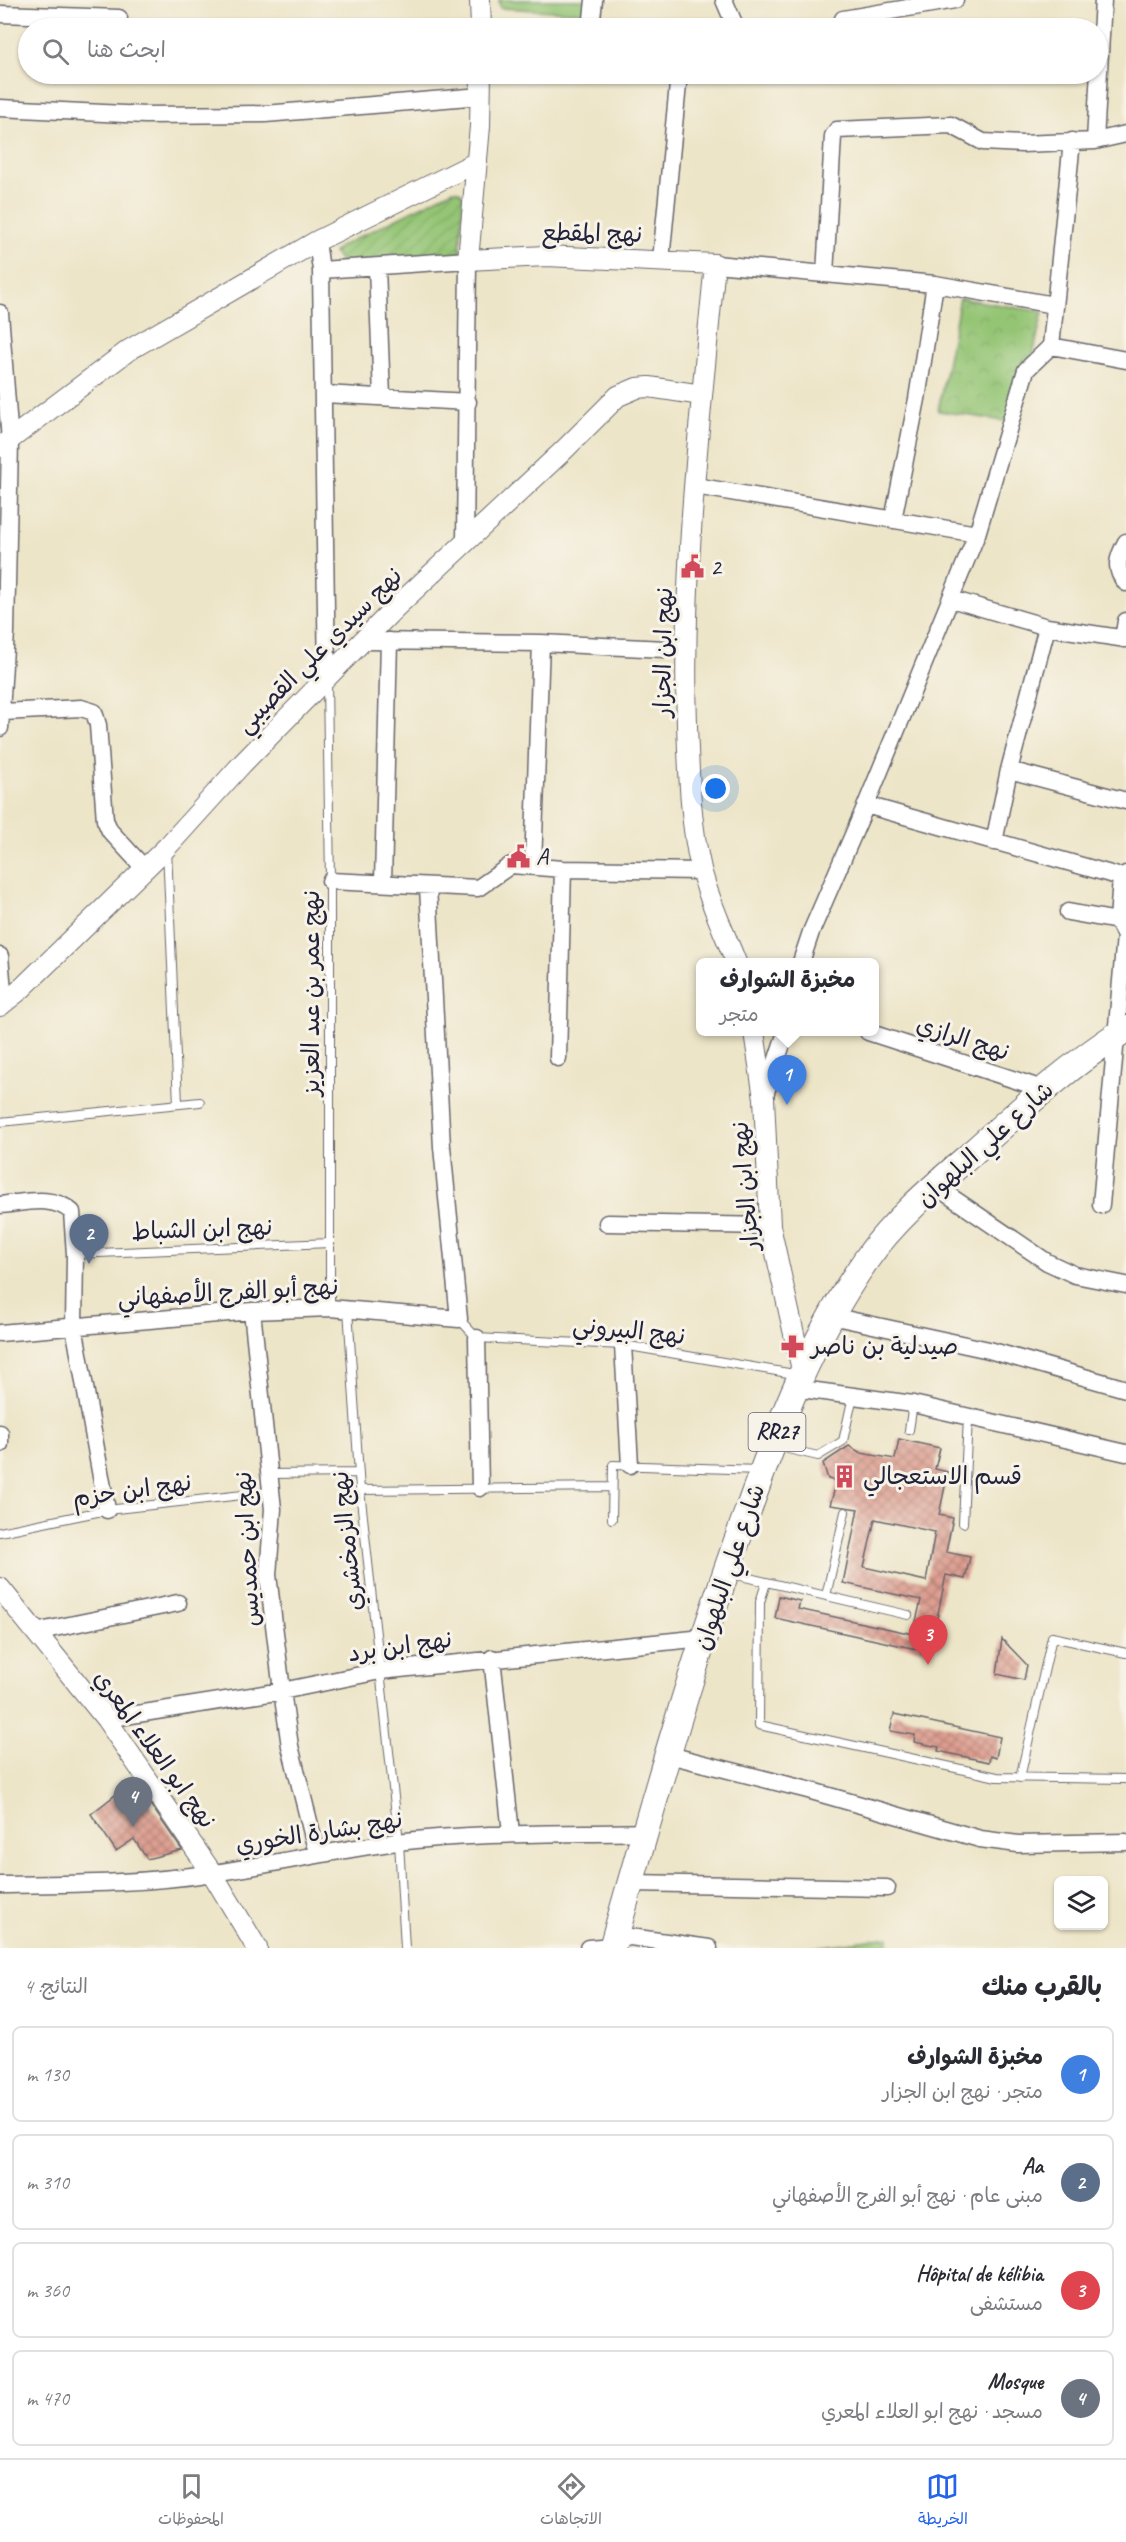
<!DOCTYPE html>
<html lang="ar">
<meta charset="utf-8">
<style>
:root{--surface:#fff;--page:#f7f7f7;--text:#2b2b33;--muted:#7c7c81;--line:#e1e1e2;--accent:#2563eb}
body{margin:0;font-family:Caveat,"Playpen Sans Arabic",sans-serif;background:var(--page);color:var(--text);direction:rtl}
.controls{position:absolute;right:18px;bottom:18px;display:grid;overflow:hidden;border-radius:9px;box-shadow:0 2px 4px #0004}
.controls button{width:54px;height:54px;display:grid;place-items:center;padding:0;border:0;border-bottom:2px solid var(--line);background:var(--surface);color:var(--text);font:30px sans-serif}
.you{position:absolute;left:716px;top:789px;width:21px;height:21px;margin:-15px;border:4px solid #fff;border-radius:50%;background:#1a73e8;box-shadow:0 0 0 9px #1a73e833}
.badge{display:grid;place-items:center;width:39px;height:39px;border-radius:50%;background:var(--accent);color:#fff;font-size:20px;font-weight:700}
.pin{position:absolute;translate:-50% -50px;filter:drop-shadow(0 2px 3px #0008)}
.pin::after{content:'';position:absolute;top:32px;width:21px;height:18px;background:inherit;clip-path:polygon(0 0,100% 0,50% 100%)}
.popup{position:absolute;left:696px;top:958px;width:183px;height:78px;box-sizing:border-box;display:grid;place-content:center;border-radius:9px;background:var(--surface);filter:drop-shadow(0 2px 4px #0005);font-size:20px;white-space:nowrap;color:var(--muted)}
.popup b{font-size:22px;color:var(--text)}
.popup::after{content:'';position:absolute;left:50%;top:100%;margin-left:-12px;border:12px solid transparent;border-top-color:var(--surface)}
.list{margin:0;padding:0;list-style:none}
h2{display:flex;justify-content:space-between;align-items:center;height:78px;margin:0;padding:0 24px;font-size:26px}
h2 small{font-size:20px;font-weight:400;color:var(--muted)}
.list li{display:grid;grid-template-columns:39px 1fr auto;gap:18px;align-items:center;box-sizing:border-box;height:96px;margin:0 12px 12px;padding:0 12px;border:2px solid var(--line);border-radius:9px}
.list b{display:block;font-size:22px;white-space:nowrap}
.list p{margin:0;font-size:20px;white-space:nowrap;color:var(--muted)}
.list em{font-size:20px;font-style:normal;color:var(--muted)}
.icon{flex:none;width:33px;height:33px;fill:none;stroke:currentColor;stroke-width:2;stroke-linecap:round;stroke-linejoin:round}
.map{position:relative;flex:none;width:1126px;height:1948px;overflow:hidden;direction:ltr}
.search{position:absolute;background:var(--surface);box-shadow:0 2px 4px #0004;left:18px;right:18px;top:18px;height:66px;display:flex;align-items:center;gap:15px;box-sizing:border-box;padding:0 21px;border-radius:33px;color:var(--muted);font-size:22px}
.sheet{height:510px;background:var(--surface)}
nav{display:flex;justify-content:space-around;align-items:center;box-sizing:border-box;height:84px;border-top:2px solid var(--line);background:var(--surface);font-size:16px;color:var(--muted)}
nav a{display:grid;justify-items:center;gap:3px}
nav .on{color:var(--accent)}
.map>svg:first-child{display:block}
</style>
<div class="map">
<svg width="1126" height="1948" viewBox="0 0 1126 1948">
<defs>
<pattern id="grass-tufts" width="24" height="20" patternUnits="userSpaceOnUse" patternTransform="scale(1.5)"><rect width="24" height="20" fill="#94c575"/><path d="M3 7l-1-3M5 7V3M7 7l1-3M15 17l-1-3M17 17v-4M19 17l1-3" fill="none" stroke="#7fa966"/></pattern>
<pattern id="park-crowns" width="20" height="18" patternUnits="userSpaceOnUse" patternTransform="scale(1.5)"><rect width="20" height="18" fill="#94c575"/><path d="M2 6a3 3 0 1 1 6 0M12 15a3 3 0 1 1 6 0" fill="none" stroke="#7fa966"/></pattern>
<pattern id="garden-furrows" width="10" height="10" patternUnits="userSpaceOnUse" patternTransform="scale(1.5)"><rect width="10" height="10" fill="#94c575"/><path d="M-1 1l2-2M0 10L10 0M9 11l2-2" fill="none" stroke="#7fa966"/></pattern>
<pattern id="building-cross-hatch" width="8" height="8" patternUnits="userSpaceOnUse" patternTransform="scale(1.5)"><rect width="8" height="8" fill="#dd9d8f"/><path d="M0 0l8 8M0 8l8-8" fill="none" stroke="#b38076"/></pattern>
</defs>
<rect width="100%" height="100%" fill="#f7f3e8"/>
<filter id="ink" filterUnits="userSpaceOnUse"><feTurbulence type="fractalNoise" baseFrequency=".0167" numOctaves="2"/><feDisplacementMap in="SourceGraphic" scale="12" xChannelSelector="R" yChannelSelector="G"/><feConvolveMatrix kernelMatrix="1 2 1 2 8 2 1 2 1" color-interpolation-filters="sRGB"/></filter>
<filter id="wash" filterUnits="userSpaceOnUse"><feTurbulence type="fractalNoise" baseFrequency=".008" numOctaves="4" result="noise"/><feDisplacementMap in="SourceGraphic" scale="24" xChannelSelector="R" yChannelSelector="G"/><feGaussianBlur stdDeviation="1.35" result="paint"/><feColorMatrix in="noise" values="0 0 0 0 0 0 0 0 0 0 0 0 0 0 0 0 0 1.4 0 .05"/><feComposite in="paint" operator="in"/></filter>
<g filter="url(#wash)">
<rect width="100%" height="100%" fill="#ede5c8"/>
<path fill="url(#grass-tufts)" stroke="#5b7458" stroke-width="1.5" d="M889,1937V1948H810Z"/>
<path fill="url(#park-crowns)" stroke="#5b7458" stroke-width="1.5" d="M960,298L1043,312L1017,423L938,411Z"/>
<path fill="url(#garden-furrows)" stroke="#5b7458" stroke-width="1.5" d="M453,190L459,191L463,196L460,257L343,265L334,253L339,247Z"/>
<path fill="#94c575" stroke="#5b7458" stroke-width="1.5" d="M499,0H590L588,13L500,8Z"/>
<g id="blocks">
<path fill="url(#building-cross-hatch)" fill-rule="evenodd" d="M899,1439L940,1448L935,1469L948,1472L939,1515L953,1518L946,1552L970,1557L965,1579L946,1575L930,1652L775,1618L779,1596L800,1601L798,1609L913,1634L921,1600L843,1583L858,1509L830,1505L837,1481L828,1479L823,1463L849,1446L861,1453L895,1459ZM875,1519L935,1532L926,1581L864,1567Z
M1002,1639L1027,1665L1024,1680L997,1674Z
M894,1714L1000,1737L996,1758L990,1756L989,1762L938,1751L939,1747L914,1742L915,1735L890,1731Z
M133,1781L155,1811L182,1850L147,1859L134,1839L116,1851L91,1814Z"/>
</g>
</g>
<g filter="url(#ink)">
<use href="#blocks" fill-opacity="0" stroke="#69666c" stroke-width="1.5"/>
<g fill="none" stroke-linecap="round" stroke-linejoin="round">
<defs>
<path id="service" d="M327,682L330,881V1308
M167,849L178,1104
M0,1122L200,1102
M75,1254L330,1243
M348,1309L360,1490L399,1842L405,1948
M459,1319L477,1338L623,1345L800,1375
M909,1430L913,1404
M775,1446L818,1456L843,1441L853,1396
M269,1474L358,1473
M360,1490L612,1487
M612,1519L613,1465L759,1470
M963,1523L968,1417
M0,1532L107,1510L270,1492
M728,1573L908,1615
M766,1583L760,1602L759,1725L997,1777L1126,1779
M826,1596L845,1512
M1020,1778L1052,1637L1126,1653"/>
<path id="minor" d="M724,0L736,28
M0,14L119,18
M591,28L594,0
M839,28L843,19L955,0
M0,108L145,115L265,114L481,96
M1095,141L1103,0
M317,241L321,270L327,678
M661,260L679,74
M715,264L935,284L1054,305
M377,267L382,397
M321,270L468,260L465,542
M825,274L833,136L837,130L951,125L983,142L1022,144L1095,141L1126,134
M0,313L10,441L6,632L0,728
M1051,346L1126,360
M324,394L468,402
M695,486L977,534
M893,520L917,399L935,284
M1126,542C1118,557 1113,569 1126,583
M951,599L1047,627L1126,639
M1123,639L1126,621
M364,641L541,643L686,650
M3,712L81,708L94,712L98,725L105,820L110,831L145,869
M1009,770L1126,801
M866,805L1121,877L1126,874
M994,842L1009,770L1047,627
M533,866L541,643
M330,881L478,888L511,865L563,869L701,871
M383,882L389,641
M1068,912L1118,921L1125,936L1101,1205
M1118,921L1121,877
M0,956L4,1003
M801,962L811,932L866,805L977,534L1026,370L1051,346L1072,141
M868,1032L1043,1089
M558,1058L563,869
M764,1098L786,1032
M935,1186L1047,1262L1075,1275L1126,1285
M0,1205C24,1203 53,1194 72,1212L75,1254L74,1326L107,1510
M607,1223L770,1226
M252,1311L273,1509L268,1575L282,1691L290,1746L317,1853
M831,1316L989,1350L1126,1389
M0,1333L252,1311L330,1308L459,1319L442,1147L428,887
M477,1338L480,1488
M623,1345L630,1465
M794,1388L913,1404L1126,1453
M0,1433V1444
M35,1632L178,1603
M492,1658L511,1833
M106,1719L282,1691L380,1671L703,1638
M669,1755L808,1790L980,1839L1018,1844L1126,1842
M633,1883L887,1888
M0,1885C71,1884 143,1884 213,1873C275,1864 335,1850 397,1842C480,1832 563,1834 646,1832
M616,1935L709,1948
M588,1948L613,1946"/>
<path id="tertiary" d="M480,0L481,28
M481,74L480,126L468,260L546,256L715,264C700,416 682,571 687,725C689,773 690,822 701,869C709,901 724,932 736,962
M0,447L129,350L317,241L477,162
M0,1006L20,990L167,847L242,764L394,609L564,450L618,396L637,388L649,387L702,395
M754,1032L764,1098L770,1226L802,1370
M0,1588L106,1719L212,1873L257,1948"/>
<path id="primary" d="M612,1948C653,1803 694,1657 746,1516C778,1427 811,1339 866,1260C893,1221 933,1187 969,1156C1019,1111 1069,1065 1126,1029"/>
</defs>
<use href="#service" stroke="#69666c" stroke-width="10"/>
<use href="#minor" stroke="#69666c" stroke-width="19"/>
<use href="#tertiary" stroke="#69666c" stroke-width="22"/>
<use href="#primary" stroke="#69666c" stroke-width="28"/>
<use href="#service" stroke="#fff" stroke-width="8"/>
<use href="#minor" stroke="#fff" stroke-width="16"/>
<use href="#tertiary" stroke="#fff" stroke-width="20"/>
<use href="#primary" stroke="#fff" stroke-width="26"/>
</g>
</g>
<defs>
<symbol id="civic-bare" viewBox="-9 -9 18 18"><path d="M-.6-6.5H3V-4.5H.6V-3L4-1V1h2V6H-6V1h2V-1L-.6-3ZM-1.2 2.5V6h2.4V2.5Z" fill="#d1495b" stroke="#f7f3e8" stroke-width="2.5" paint-order="stroke"/></symbol>
<symbol id="pharmacy-bare" viewBox="-9 -9 18 18"><path d="M-2-6h4v4h4v4h-4v4h-4v-4h-4v-4h4Z" fill="#d1495b" stroke="#f7f3e8" stroke-width="2.5" paint-order="stroke"/></symbol>
<symbol id="building-bare" viewBox="-9 -9 18 18"><path d="M-4-6H4V6H1V3H-1V6H-4ZM-2.5-4.3h1.7v1.8h-1.7ZM.8-4.3h1.7v1.8H.8ZM-2.5-1h1.7V.8h-1.7ZM.8-1h1.7V.8H.8Z" fill="#d1495b" stroke="#f7f3e8" stroke-width="2.5" paint-order="stroke"/></symbol>
</defs>
<g fill-rule="evenodd">
<use href="#civic-bare" x="676" y="550" width="33" height="33"/>
<use href="#civic-bare" x="502" y="840" width="33" height="33"/>
<use href="#pharmacy-bare" x="776" y="1330" width="33" height="33"/>
<use href="#building-bare" x="828" y="1460" width="33" height="33"/>
</g>
<g text-anchor="middle" dominant-baseline="central" stroke-width="6" stroke-linejoin="round" paint-order="stroke">
<rect fill="#f7f3e8" stroke="#62616f" stroke-width="1.5" x="748.5" y="1413" width="57" height="38" rx="4.5"/>
<g font-size="22" font-weight="bold" fill="#22223b">
<text x="777" y="1432">RR27</text>
</g>
<g font-size="24" fill="#22223b" stroke="#f7f3e8">
<text transform="translate(592 233) rotate(1)">نهج المقطع</text>
<text transform="translate(319 650) rotate(-45)">نهج سيدي علي القصيبي</text>
<text transform="translate(663 652) rotate(-89)">نهج ابن الجزار</text>
<text transform="translate(311 993) rotate(-90)">نهج عمر بن عبد العزيز</text>
<text transform="translate(963 1038) rotate(18)">نهج الرازي</text>
<text transform="translate(985 1144) rotate(-42)">شارع علي البلهوان</text>
<text transform="translate(745 1186) rotate(-95)">نهج ابن الجزار</text>
<text transform="translate(202 1229) rotate(-2)">نهج ابن الشباط</text>
<text transform="translate(228 1292) rotate(-3)">نهج أبو الفرج الأصفهاني</text>
<text transform="translate(629 1330) rotate(6)">نهج البيروني</text>
<text transform="translate(132 1490) rotate(-8)">نهج ابن حزم</text>
<text transform="translate(347 1541) rotate(-96)">نهج الزمخشري</text>
<text transform="translate(247 1549) rotate(-93)">نهج ابن حمديس</text>
<text transform="translate(729 1567) rotate(-71)">شارع علي البلهوان</text>
<text transform="translate(400 1646) rotate(-8)">نهج ابن برد</text>
<text transform="translate(155 1749) rotate(54)">نهج ابو العلاء المعري</text>
<text transform="translate(319 1832) rotate(-9)">نهج بشارة الخوري</text>
</g>
<g font-size="24" fill="#22223b" stroke="#f7f3e8" text-anchor="start">
<text x="710" y="567">2</text>
<text x="536" y="856">A</text>
<text x="811" y="1346">صيدلية بن ناصر</text>
<text x="863" y="1476">قسم الاستعجالي</text>
</g>
</g>
</svg>
<div class="controls">
<button><svg class="icon" aria-label="layers" viewBox="0 0 24 24"><path d="M12 4l9 5-9 5-9-5zM3 14l9 5 9-5"/></svg></button>
</div>
<div class="you"></div>
<div class="pin badge" style="left:787px;top:1105px;background:#3f7fe0">1</div>
<div class="popup"><b>مخبزة الشوارف</b>متجر</div>
<div class="pin badge" style="left:89px;top:1264px;background:#5c6f8a">2</div>
<div class="pin badge" style="left:928px;top:1665px;background:#e0444e">3</div>
<div class="pin badge" style="left:133px;top:1827px;background:#6b7280">4</div>
<div class="search"><svg class="icon" aria-label="search" viewBox="0 0 24 24"><circle cx="10" cy="10" r="6"/><path d="M15 15l6 6"/></svg>ابحث هنا</div>
</div>
<section class="sheet">
<h2>بالقرب منك<small>النتائج: 4</small></h2>
<ul class="list">
<li><span class="badge" style="background:#3f7fe0">1</span><div><b>مخبزة الشوارف</b><p>متجر · نهج ابن الجزار</p></div><em>130 m</em></li>
<li><span class="badge" style="background:#5c6f8a">2</span><div><b>Aa</b><p>مبنى عام · نهج أبو الفرج الأصفهاني</p></div><em>310 m</em></li>
<li><span class="badge" style="background:#e0444e">3</span><div><b>Hôpital de kélibia</b><p>مستشفى</p></div><em>360 m</em></li>
<li><span class="badge" style="background:#6b7280">4</span><div><b>Mosque</b><p>مسجد · نهج ابو العلاء المعري</p></div><em>470 m</em></li>
</ul>
</section>
<nav>
<a class="on"><svg class="icon" aria-label="map" viewBox="0 0 24 24"><path d="M3 6l6-2 6 2 6-2v14l-6 2-6-2-6 2zM9 4v14M15 6v14"/></svg>الخريطة</a>
<a><svg class="icon" aria-label="directions" viewBox="0 0 24 24"><path d="M12 3l9 9-9 9-9-9zM9 14v-3h6M13 9l2 2-2 2"/></svg>الاتجاهات</a>
<a><svg class="icon" aria-label="saved" viewBox="0 0 24 24"><path d="M7 4h10v16l-5-4-5 4z"/></svg>المحفوظات</a>
</nav>
